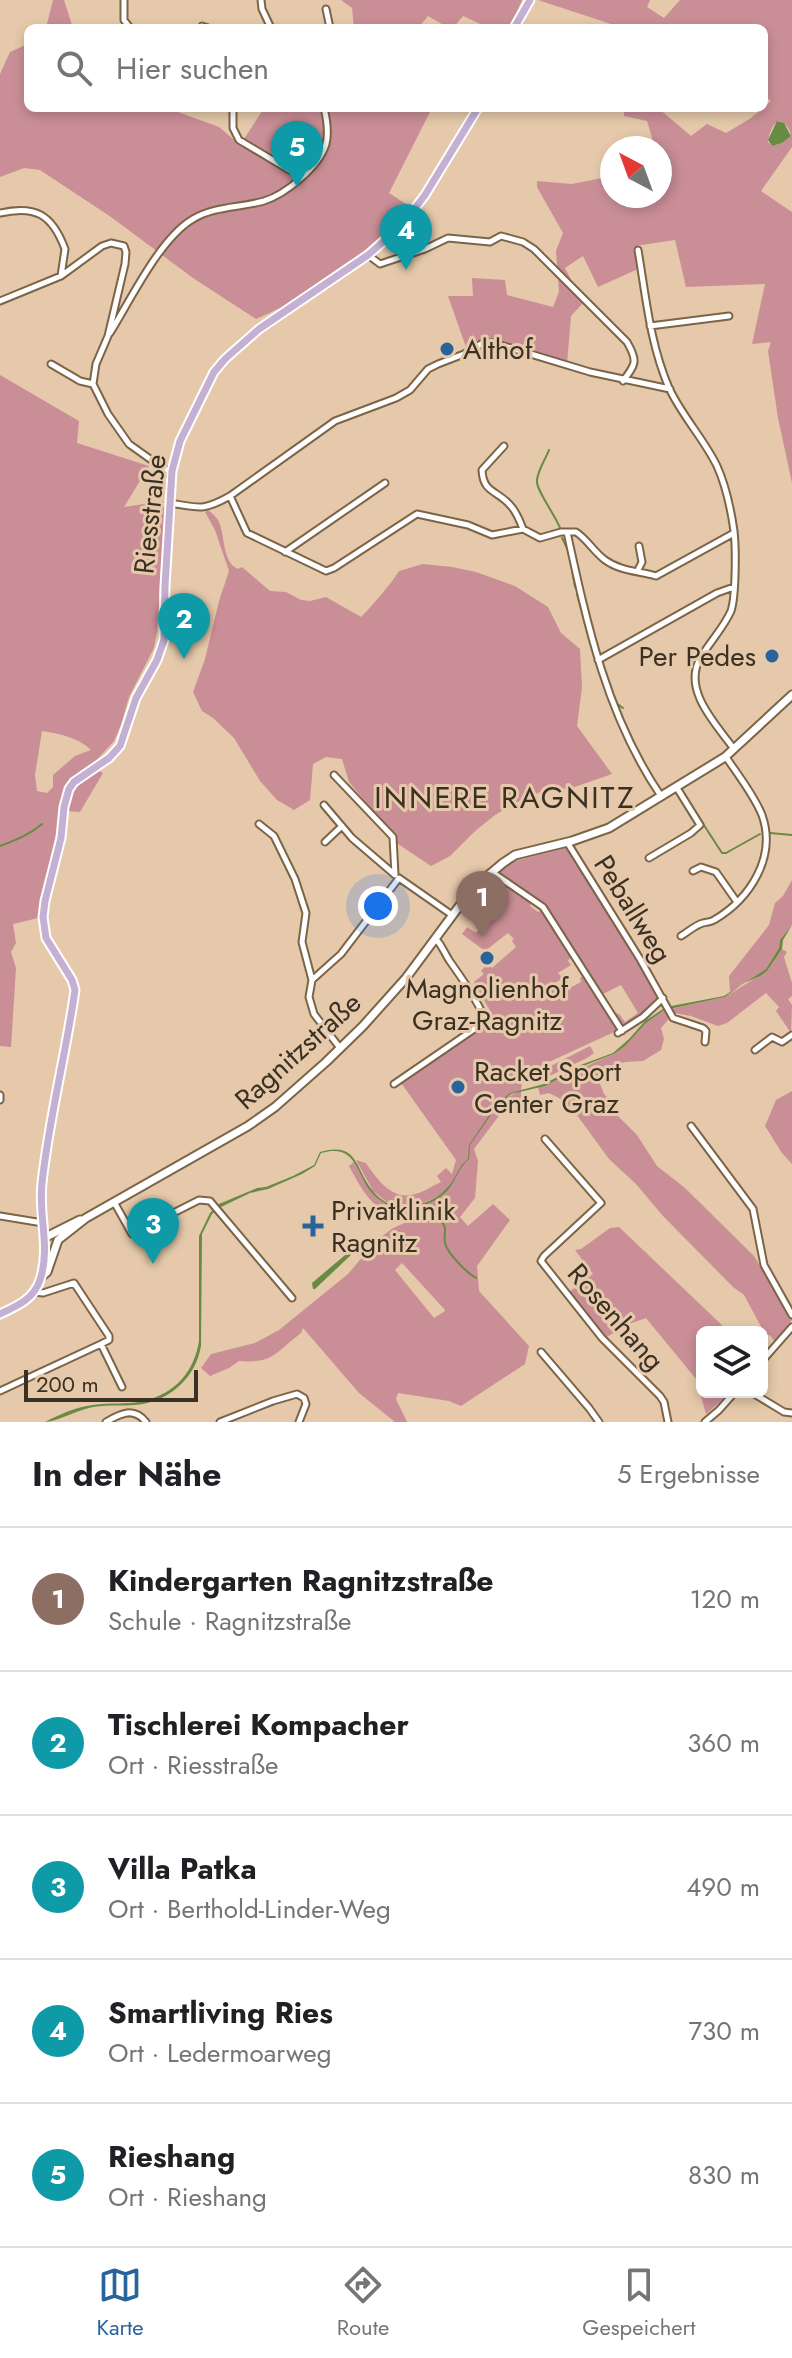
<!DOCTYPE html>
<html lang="de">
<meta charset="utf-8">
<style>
:root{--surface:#fff;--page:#f2f2f2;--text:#202124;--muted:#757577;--line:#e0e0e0;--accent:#29639b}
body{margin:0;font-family:Jost,sans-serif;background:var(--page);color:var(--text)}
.controls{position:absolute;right:24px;bottom:24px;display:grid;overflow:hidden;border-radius:12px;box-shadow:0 4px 12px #0003}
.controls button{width:72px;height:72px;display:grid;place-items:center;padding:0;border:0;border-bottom:2px solid var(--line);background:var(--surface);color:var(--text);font:40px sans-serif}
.compass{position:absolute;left:600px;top:136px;width:72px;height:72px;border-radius:50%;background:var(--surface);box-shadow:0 4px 12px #0003;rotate:319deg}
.scale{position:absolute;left:24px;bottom:20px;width:174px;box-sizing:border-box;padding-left:8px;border:4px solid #3a3023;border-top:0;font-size:22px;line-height:28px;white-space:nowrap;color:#3a3023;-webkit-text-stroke:6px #e5c9aa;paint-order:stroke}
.you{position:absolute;left:378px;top:906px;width:28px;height:28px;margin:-20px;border:6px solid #fff;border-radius:50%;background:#1a73e8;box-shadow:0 0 0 12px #1a73e833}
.badge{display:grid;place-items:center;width:52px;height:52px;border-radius:50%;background:var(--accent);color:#fff;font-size:26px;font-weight:700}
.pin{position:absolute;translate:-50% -66px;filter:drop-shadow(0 2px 4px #0008)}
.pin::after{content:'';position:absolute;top:42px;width:28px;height:24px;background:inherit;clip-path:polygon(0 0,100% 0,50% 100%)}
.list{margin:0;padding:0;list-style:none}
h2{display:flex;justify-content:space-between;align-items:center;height:104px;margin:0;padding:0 32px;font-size:34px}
h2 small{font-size:26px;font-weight:400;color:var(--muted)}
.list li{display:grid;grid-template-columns:52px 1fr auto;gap:24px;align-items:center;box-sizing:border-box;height:144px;padding:0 32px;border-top:2px solid var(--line)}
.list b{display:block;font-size:30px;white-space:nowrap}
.list p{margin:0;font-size:26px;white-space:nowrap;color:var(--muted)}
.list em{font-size:26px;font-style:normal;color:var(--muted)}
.icon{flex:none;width:44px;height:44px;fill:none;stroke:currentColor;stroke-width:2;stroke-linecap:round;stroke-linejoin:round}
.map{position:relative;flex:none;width:792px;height:1422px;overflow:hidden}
.search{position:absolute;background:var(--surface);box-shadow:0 4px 12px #0003;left:24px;right:24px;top:24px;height:88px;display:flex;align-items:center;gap:20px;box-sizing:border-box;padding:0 28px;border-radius:12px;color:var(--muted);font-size:30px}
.sheet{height:824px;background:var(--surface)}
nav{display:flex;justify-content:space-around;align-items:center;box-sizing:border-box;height:112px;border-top:2px solid var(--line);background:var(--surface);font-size:22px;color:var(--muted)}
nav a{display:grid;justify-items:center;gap:4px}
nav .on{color:var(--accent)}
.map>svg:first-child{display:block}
</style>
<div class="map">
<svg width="792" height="1422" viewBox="0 0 792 1422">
<rect width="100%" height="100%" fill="#e5c9aa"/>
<path fill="#ca8e96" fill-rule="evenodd" d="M53,0H64L73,28H46Z
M341,0H522L510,28H489L463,16L453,28H449L428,16L418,28H354L352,8Z
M538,0H650L647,7L664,18L680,0H792V147L761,191L792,212V483L778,418L768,351L771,342L752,344L765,284L686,287L675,240L635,246L638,269L598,287L583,256L565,268L583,303L571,316L567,364L494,341H482L467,350L448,296H473L472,278L505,280L507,295L553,307L559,292L556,251L563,233L537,187V181L572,184L612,176V196H660V148H655L647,121L624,116V108H658L691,136L707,124L726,133L751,118L771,101L764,95V28H623ZM779,121C785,122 791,130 791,136L782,143L772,146L768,142C769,134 772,124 779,121Z
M28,44V108H167L219,127L239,144L296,177L298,172L244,139L264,108H432L389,193L409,206C370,252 312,296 256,319L193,278L111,217L40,170L24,168L0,177V74L10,52Z
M0,375L79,421L77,443L149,466L124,507L164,501L162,507L165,506L157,632L154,648L129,697L121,725L114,741L64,796L38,918L13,924L16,943L11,952L16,968L11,1047L0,1046ZM42,731C58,733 79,738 91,750L75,756L53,775V787L47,793L37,791L35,775Z
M208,510C211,512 216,517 218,520C226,535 221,561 238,569L242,567L270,591L286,592L301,600L310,601L326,597L361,617C372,606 391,584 399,571L423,564L452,567L476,572L515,586L548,607L561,633L580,649L582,687L577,726L612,774L569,789L551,788L525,798L495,815L474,832L450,856L431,866L395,842L378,817L349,782L342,759L326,757L313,764L310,800L294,810L277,800L260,781L234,738L213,718L202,711L193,692L205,659L219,601L229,571L215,530L205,512Z
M98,770L103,773L80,812L66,811L74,788Z
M566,848L659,997L642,1016L627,1026L622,1025L614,1013L619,1014L625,1022L638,1013L621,985L603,994L543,903L508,881L505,876H501L498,872L515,861Z
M792,880V925L780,940L779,948L766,969L730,992L729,976L769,925L775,903L783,896Z
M502,884L532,902L530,906L538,912L542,910L572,955L568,961L571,965L558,973L563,978L551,986L557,995L581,982L580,978L583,976L616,1028L614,1032L523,1074L521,1070L514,1074L518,1084L522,1082L521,1090L510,1093L507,1097L521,1091V1101L504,1109L474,1149L478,1161L475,1198L460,1217L468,1226L493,1204L510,1220L477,1266L479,1291L529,1346L525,1364L461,1406L449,1401L398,1393L396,1399L407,1422H395L359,1393L303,1328L301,1333C276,1352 273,1364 239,1361L229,1368L210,1376L201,1368L211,1354L255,1343L279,1330L348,1274L376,1241L393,1228L409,1221L403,1216C374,1215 361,1188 349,1166L354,1162L371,1192L392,1208C415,1206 431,1205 448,1189C431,1202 415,1208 393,1207L373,1191L356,1160L366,1163C376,1178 391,1199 411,1195C421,1194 432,1186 441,1182L437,1176L446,1168L452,1174L456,1160L399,1080L486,1021L494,1018L474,982L484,974L481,971L488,963L492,968L516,947L512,941L514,939L508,933L485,951L462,934L467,927L476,933L491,914L482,912L481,903H487L491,910L502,907L500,898L506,894L501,886ZM402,1263L445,1310V1311L434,1318L395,1270Z
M782,949L787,952L784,957L792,983V996L788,999L792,1005L791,1033L776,1011L779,1007L766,993L727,1023L718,1026L691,1016L674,1013L661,1028L664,1039L661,1050L643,1061L625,1062L602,1068L597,1076L604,1094L613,1103L609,1107L637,1135L657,1166L685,1188L754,1256L792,1319L789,1326L775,1342L770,1335L766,1336L744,1295L733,1287L663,1216L636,1184L609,1159L574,1111L559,1098L549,1093L540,1095L538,1087L614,1054L626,1045L646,1023L666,1010L725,997L767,971Z
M590,1046L594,1053L587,1058L543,1079H538L536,1076L537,1073Z
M792,1091V1164L782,1153L765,1126L776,1100Z
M619,1227L725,1328L726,1332H702V1392H731L706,1414L696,1379L646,1318L629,1324L605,1338L569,1292L593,1274L575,1250L581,1249L610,1228Z"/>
<path fill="#688b43" d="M777,121L784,123L791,136L782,143L772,146L768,140Z
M792,925L783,940L782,949L767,971L760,976L744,983L725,997L665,1010L646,1023L626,1045L614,1054L578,1068L545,1086L511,1094L497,1106L470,1145L469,1159C458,1168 456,1181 447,1191C434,1205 410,1211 392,1208C385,1203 377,1199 371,1192C355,1171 356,1143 321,1153L315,1166L302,1174L268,1189L250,1193L221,1207L212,1214L202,1234L201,1346C196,1376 173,1398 143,1404C127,1407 109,1404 93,1407C77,1410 59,1421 45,1422C61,1414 75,1407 93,1405C109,1402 127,1405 143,1401C175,1394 194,1372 199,1341V1236L210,1213L219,1204L257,1188L266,1187L293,1176L314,1165L320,1152C359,1141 354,1168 373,1191C378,1198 386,1202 393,1207C411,1208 434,1203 446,1189C456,1180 457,1167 468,1159L469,1145L496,1105L510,1093L544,1084L578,1066L613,1053L629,1039L645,1021L666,1007L724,996L766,969L779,948L780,940Z
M351,1250L352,1254L315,1289H313L312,1283Z"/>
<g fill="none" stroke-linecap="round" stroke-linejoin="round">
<path stroke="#688b43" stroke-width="2" d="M549,450C545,460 538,470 537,480C535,489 556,516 560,528
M562,538L569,552L575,587
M577,594L595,658
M616,703L623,708
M685,796L722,853H726L760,834
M770,833L792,835
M0,846C16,840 29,835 42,824
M420,1217C426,1218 433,1216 439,1220C449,1226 443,1234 445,1243C447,1253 467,1273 476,1278"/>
<defs>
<path id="minor" d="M124,0V20L130,28
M261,0L262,9L271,28
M326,9L330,28
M202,26L208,28
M233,108V128L239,140L301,177
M0,213C35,205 52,214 65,249L61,276
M638,250C646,297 650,344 669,388C682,416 704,439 717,466C726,486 731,510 734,531C736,548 736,596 731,611C724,627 710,642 701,657C681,689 716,724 734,749
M368,255L380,264L425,249L448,238L490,242L501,236L523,242L534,249L627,342C638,361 636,364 623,381
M0,301L61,276L102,246L111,243L124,246L126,252L125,264L108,336L96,364L93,384L108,414L129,444L164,469L172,471
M650,326L729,316
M110,333C130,301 160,238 193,219C215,206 240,208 264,201C286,194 319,167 326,144C329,132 327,120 324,108
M51,364L80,381L93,384
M504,446L482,470C483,493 497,490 510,505C516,511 520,521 523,529
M230,496L247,533L326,571L334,568L417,514L468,525L492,535L523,529L540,538L561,532H576C587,539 594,552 605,560C620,571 639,571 656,576L734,533
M170,503C200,508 203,511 230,496L335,421L396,398L410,390L428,369L438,364L464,354L483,343H494L590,372L670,389
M567,532C587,624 607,717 661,796
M285,552L385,483
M638,570L642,562L639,546
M598,660L717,593L734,587
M334,775L393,837L395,875
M324,805L352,838L394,874
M259,824L274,836L295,879L306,913L302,942L312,980L309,997L314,1014L340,1048
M325,842L342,826
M567,842L640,959L673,1018L703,1028L706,1031L705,1042
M649,858L691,833L700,825L677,788
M693,871L701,867L716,872L737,902
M492,872L543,907L622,1031
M681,936C688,932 695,925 703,923C707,922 711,922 714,920C750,899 777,857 762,815C754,795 738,775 726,757
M312,980L341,954L399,878L452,915
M618,1033L643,1017L663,998
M755,1050L772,1037L782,1042L792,1035
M394,1084L486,1021C476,998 463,980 449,960C444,952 443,947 436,939
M0,1095V1100
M691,1126L753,1209L764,1265L792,1315
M545,1139L601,1203L544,1256L541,1261L602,1338L660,1396L664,1402L668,1422
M114,1202L132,1234L199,1200L210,1201L292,1298
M0,1216L43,1223
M35,1292L43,1293L74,1283L109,1336V1340L101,1344L122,1387
M541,1352L589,1408L599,1422
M762,1361L792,1327
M0,1391L101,1344
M751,1392L784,1412L792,1413
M106,1422C121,1413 134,1407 146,1422
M220,1422L273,1401L297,1394L304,1398L306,1404L299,1422
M705,1422L719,1410L735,1392"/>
<path id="secondary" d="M46,1237L80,1220
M41,1277L47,1272L58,1240L86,1218L248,1126L275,1107L326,1062L363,1026L406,978L472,889L503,863L515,855L572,841L609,828L725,757L792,695"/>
<path id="primary" d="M514,28L530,0
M0,1314C17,1306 34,1299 40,1280C51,1247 38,1216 42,1183C49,1118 66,1054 75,990L72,980L46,938L43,917L45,901L61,838L64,807L69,789L74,782L109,758L120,746L136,698L157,660L164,640L165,586L172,471L180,441L214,372L225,359L259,329L368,255L403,224L425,195L478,108"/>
</defs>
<use href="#minor" stroke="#7c6447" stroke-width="9"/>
<use href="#secondary" stroke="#7c6447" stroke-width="11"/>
<use href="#primary" stroke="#fff" stroke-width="11"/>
<use href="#minor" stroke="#fff" stroke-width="5"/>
<use href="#secondary" stroke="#fff" stroke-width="7"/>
<use href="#primary" stroke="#c4b0d2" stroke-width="7"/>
</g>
<g fill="#29639b" stroke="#e5c9aa" stroke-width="3">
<circle cx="447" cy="349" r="8"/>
<circle cx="772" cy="656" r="8"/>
<circle cx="487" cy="958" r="8"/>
<circle cx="458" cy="1087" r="8"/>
<path d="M309 1214h8v8h8v8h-8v8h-8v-8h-8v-8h8z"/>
</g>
<g text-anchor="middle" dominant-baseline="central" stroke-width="6" stroke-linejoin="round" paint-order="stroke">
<g font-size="28" fill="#3a3023" stroke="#e5c9aa" text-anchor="start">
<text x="463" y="349">Althof</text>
<text x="756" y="656" text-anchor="end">Per Pedes</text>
<text x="487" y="988" text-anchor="middle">Magnolienhof<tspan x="487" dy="32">Graz-Ragnitz</tspan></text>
<text x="474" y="1071">Racket Sport<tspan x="474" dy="32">Center Graz</tspan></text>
<text x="331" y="1210">Privatklinik<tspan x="331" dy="32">Ragnitz</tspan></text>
</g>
<g font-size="28" fill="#3a3023" stroke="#e5c9aa">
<text transform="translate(150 514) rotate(-84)">Riesstraße</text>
<text transform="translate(633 909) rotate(58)">Peballweg</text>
<text transform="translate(298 1051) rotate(-42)">Ragnitzstraße</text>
<text transform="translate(616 1317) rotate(49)">Rosenhang</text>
</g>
<g font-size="30" letter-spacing="2" fill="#3a3023" stroke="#e5c9aa">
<text x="505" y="797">INNERE RAGNITZ</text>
</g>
</g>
</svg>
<div class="controls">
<button><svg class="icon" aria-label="layers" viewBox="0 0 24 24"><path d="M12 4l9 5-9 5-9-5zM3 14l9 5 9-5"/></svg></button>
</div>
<svg class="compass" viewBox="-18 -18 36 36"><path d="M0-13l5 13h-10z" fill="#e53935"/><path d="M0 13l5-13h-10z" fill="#757577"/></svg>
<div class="scale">200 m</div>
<div class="you"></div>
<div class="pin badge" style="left:482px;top:937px;background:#8d6e63">1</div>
<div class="pin badge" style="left:184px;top:659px;background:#0f9aa8">2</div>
<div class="pin badge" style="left:153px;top:1264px;background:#0f9aa8">3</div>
<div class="pin badge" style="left:406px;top:270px;background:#0f9aa8">4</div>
<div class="pin badge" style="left:297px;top:187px;background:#0f9aa8">5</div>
<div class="search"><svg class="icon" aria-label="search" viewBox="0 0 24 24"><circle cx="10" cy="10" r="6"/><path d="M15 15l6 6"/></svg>Hier suchen</div>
</div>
<section class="sheet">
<h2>In der Nähe<small>5 Ergebnisse</small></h2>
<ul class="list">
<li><span class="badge" style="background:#8d6e63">1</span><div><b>Kindergarten Ragnitzstraße</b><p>Schule · Ragnitzstraße</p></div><em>120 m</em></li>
<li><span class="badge" style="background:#0f9aa8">2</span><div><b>Tischlerei Kompacher</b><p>Ort · Riesstraße</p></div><em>360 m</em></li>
<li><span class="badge" style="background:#0f9aa8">3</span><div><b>Villa Patka</b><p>Ort · Berthold-Linder-Weg</p></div><em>490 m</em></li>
<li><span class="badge" style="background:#0f9aa8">4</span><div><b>Smartliving Ries</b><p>Ort · Ledermoarweg</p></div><em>730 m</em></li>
<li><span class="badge" style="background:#0f9aa8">5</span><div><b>Rieshang</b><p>Ort · Rieshang</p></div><em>830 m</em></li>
</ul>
</section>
<nav>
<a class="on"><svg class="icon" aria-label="map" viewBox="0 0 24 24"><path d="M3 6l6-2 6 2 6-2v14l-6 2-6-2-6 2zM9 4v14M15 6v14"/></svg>Karte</a>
<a><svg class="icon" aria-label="directions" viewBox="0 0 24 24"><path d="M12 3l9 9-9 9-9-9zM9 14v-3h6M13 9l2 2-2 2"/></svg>Route</a>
<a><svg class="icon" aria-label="saved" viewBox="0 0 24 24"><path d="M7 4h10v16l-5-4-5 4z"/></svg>Gespeichert</a>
</nav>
